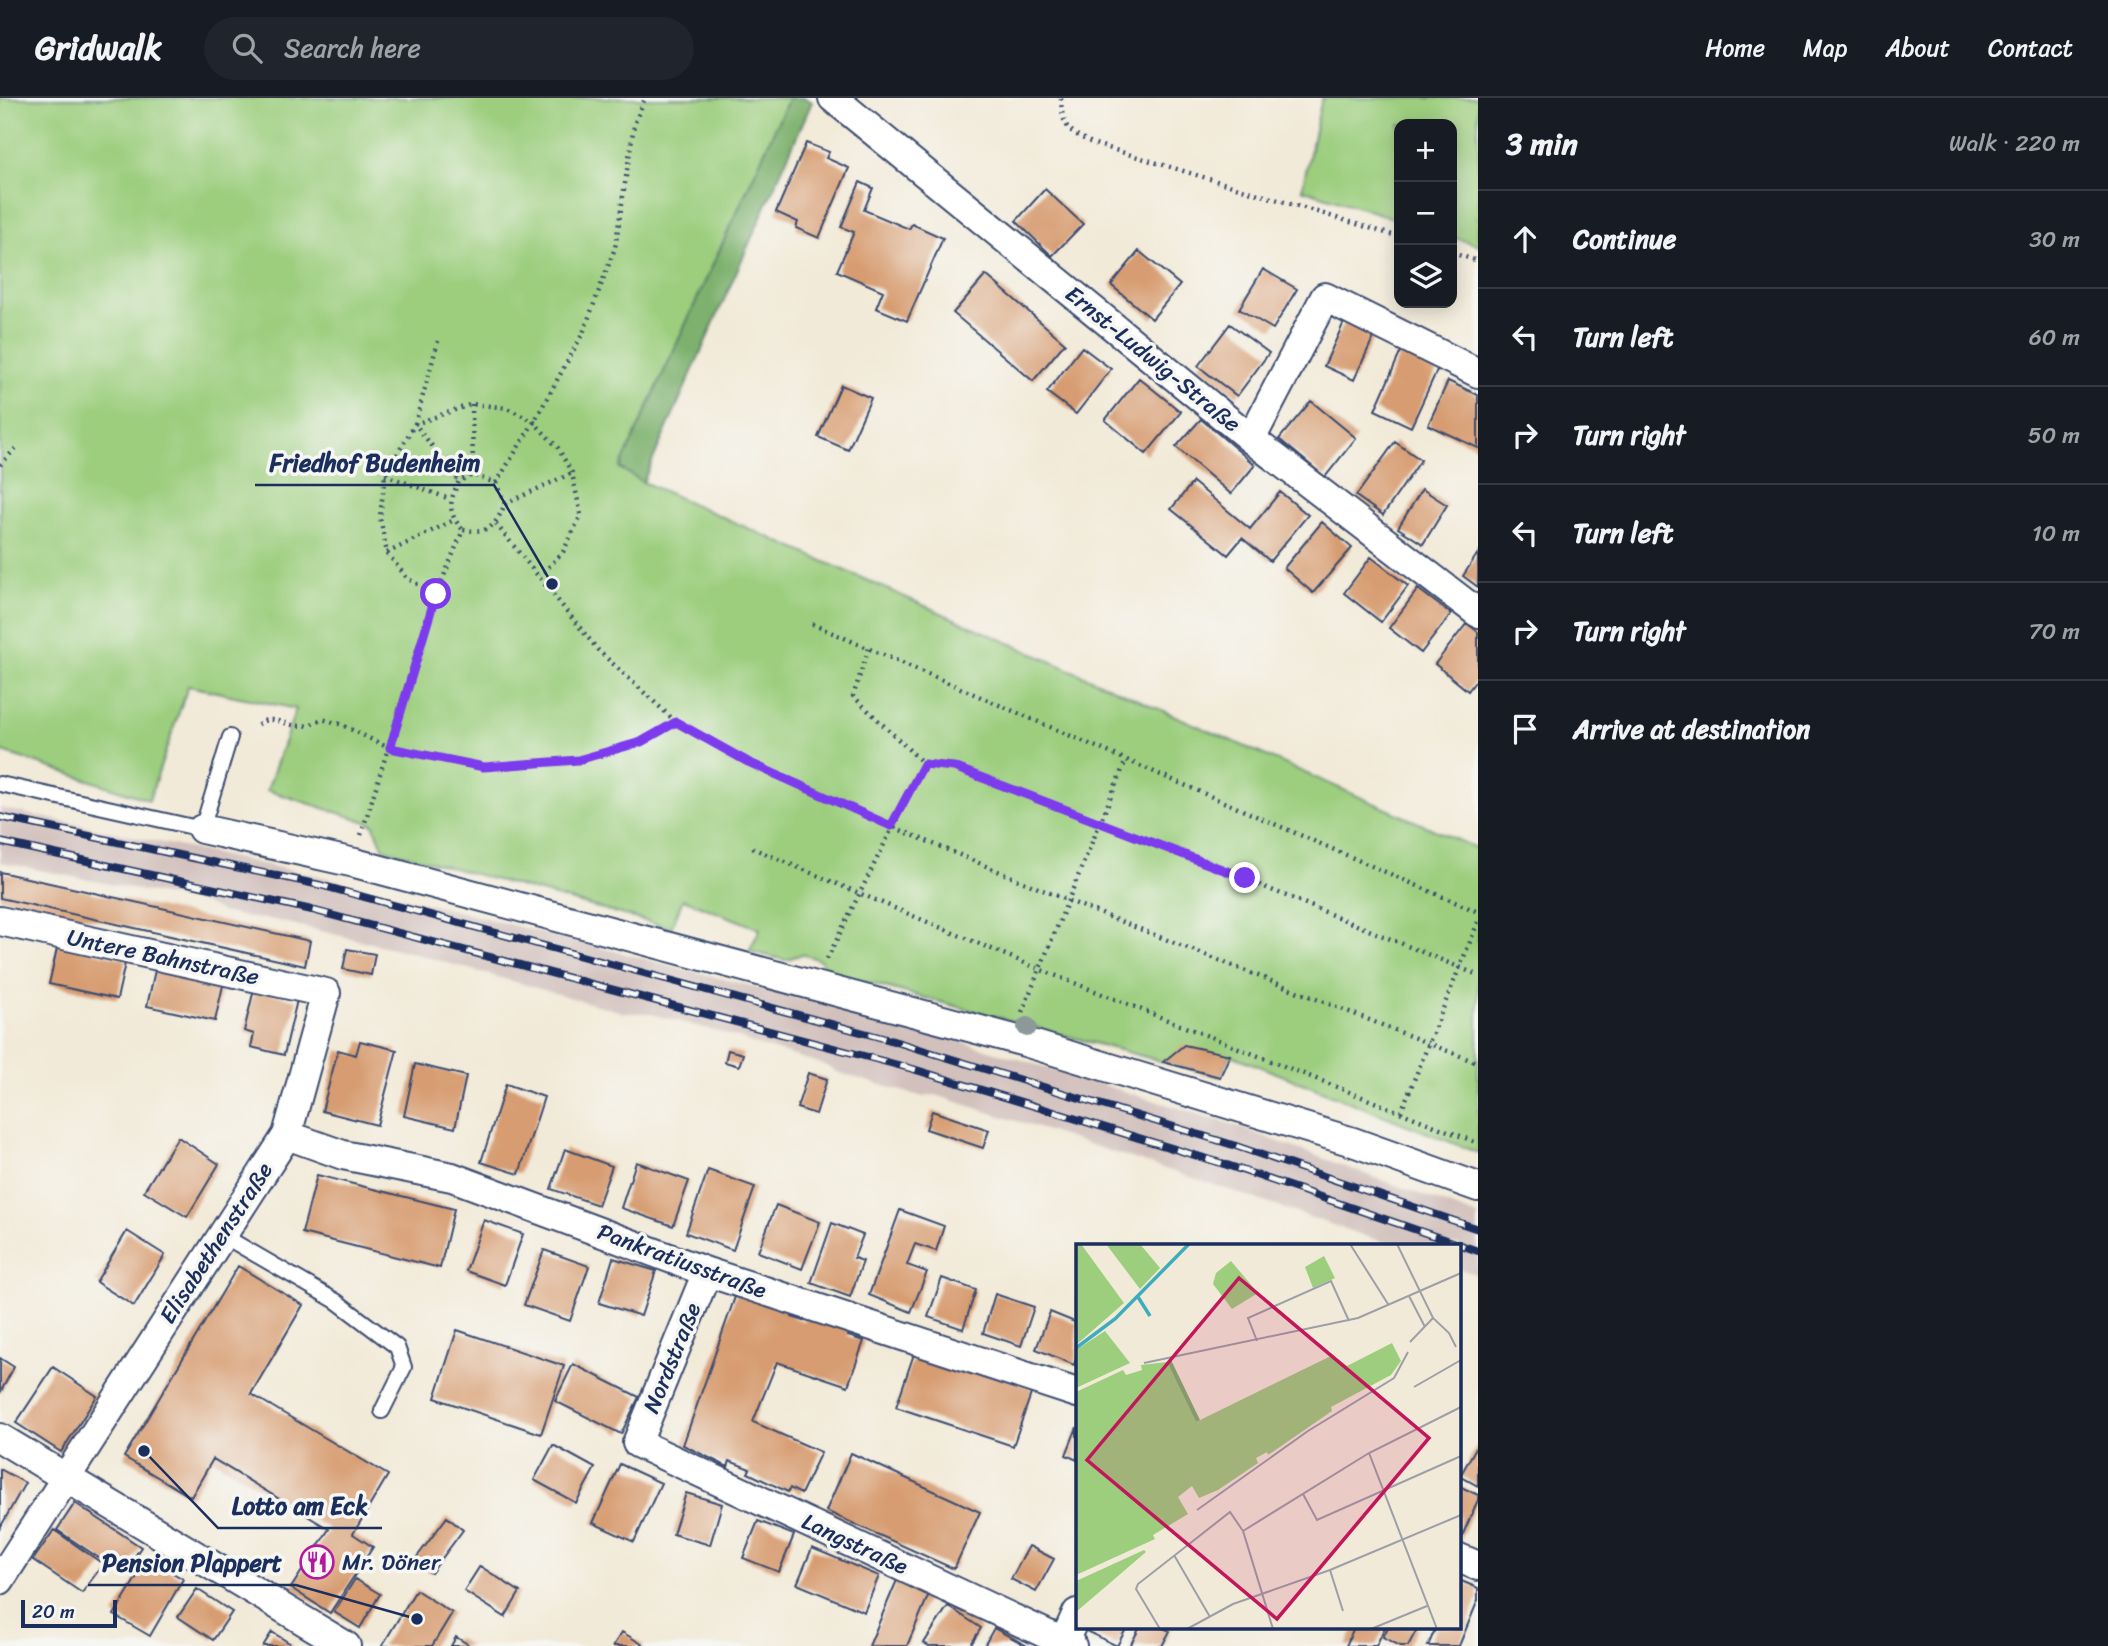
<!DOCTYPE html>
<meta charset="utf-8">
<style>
:root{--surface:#171b24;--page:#20242c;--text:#f1f3f6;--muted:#9ea1a6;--line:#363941}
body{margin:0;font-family:Sriracha,sans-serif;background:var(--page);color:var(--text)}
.controls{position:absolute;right:21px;top:21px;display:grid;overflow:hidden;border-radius:14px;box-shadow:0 4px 18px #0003}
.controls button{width:63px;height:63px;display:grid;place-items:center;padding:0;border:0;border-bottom:2px solid var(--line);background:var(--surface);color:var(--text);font:35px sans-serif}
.scale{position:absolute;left:21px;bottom:18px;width:96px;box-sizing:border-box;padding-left:7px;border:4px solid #1b2f5e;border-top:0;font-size:19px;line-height:24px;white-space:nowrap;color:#1b2f5e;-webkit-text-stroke:5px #f6f6f2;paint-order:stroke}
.stop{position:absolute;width:21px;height:21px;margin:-16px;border:5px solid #7c3aed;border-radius:50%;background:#fff}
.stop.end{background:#7c3aed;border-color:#fff;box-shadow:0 2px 7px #0008}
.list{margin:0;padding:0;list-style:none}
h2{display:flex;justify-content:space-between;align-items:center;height:91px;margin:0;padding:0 28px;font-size:30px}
h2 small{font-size:23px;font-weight:400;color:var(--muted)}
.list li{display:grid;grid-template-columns:46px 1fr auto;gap:21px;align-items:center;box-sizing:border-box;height:98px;padding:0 28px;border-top:2px solid var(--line)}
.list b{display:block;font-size:26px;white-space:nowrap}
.list em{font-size:23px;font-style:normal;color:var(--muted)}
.icon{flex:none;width:38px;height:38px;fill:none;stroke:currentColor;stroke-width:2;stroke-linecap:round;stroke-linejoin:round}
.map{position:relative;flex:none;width:1478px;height:1548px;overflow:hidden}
header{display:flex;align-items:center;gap:42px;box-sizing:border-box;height:98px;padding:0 35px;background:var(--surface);border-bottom:2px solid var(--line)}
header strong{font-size:33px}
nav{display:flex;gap:38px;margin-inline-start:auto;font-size:24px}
.search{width:490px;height:63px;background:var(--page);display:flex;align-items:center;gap:18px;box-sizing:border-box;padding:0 24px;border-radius:38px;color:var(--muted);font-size:26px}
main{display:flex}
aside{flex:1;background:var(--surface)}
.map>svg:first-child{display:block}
</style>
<header>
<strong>Gridwalk</strong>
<div class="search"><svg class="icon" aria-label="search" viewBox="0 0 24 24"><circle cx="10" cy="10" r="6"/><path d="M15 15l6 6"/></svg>Search here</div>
<nav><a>Home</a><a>Map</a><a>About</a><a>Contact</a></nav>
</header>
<main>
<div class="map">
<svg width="1478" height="1548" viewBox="0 0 1478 1548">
<rect width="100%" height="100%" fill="#f6f6f2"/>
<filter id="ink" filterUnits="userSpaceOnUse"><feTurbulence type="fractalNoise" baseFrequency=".0143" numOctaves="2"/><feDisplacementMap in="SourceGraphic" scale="14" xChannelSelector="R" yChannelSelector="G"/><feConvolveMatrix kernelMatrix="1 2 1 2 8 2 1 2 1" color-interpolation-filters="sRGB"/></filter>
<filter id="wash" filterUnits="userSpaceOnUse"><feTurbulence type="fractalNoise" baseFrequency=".00686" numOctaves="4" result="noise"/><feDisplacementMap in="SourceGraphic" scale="28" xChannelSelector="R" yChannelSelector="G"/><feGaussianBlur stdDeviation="1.57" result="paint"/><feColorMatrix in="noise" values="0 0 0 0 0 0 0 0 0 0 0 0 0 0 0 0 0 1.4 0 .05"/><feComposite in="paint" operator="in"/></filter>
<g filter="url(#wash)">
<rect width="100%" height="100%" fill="#f2ead8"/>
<path fill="#d1c0bc" d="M0,710L323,779L923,932L1231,1026L1478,1118V1177L1459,1171V1147H1392L1205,1084L936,997L923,999L839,975L822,966L750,945L740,940L648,915H625L409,854L270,821L249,820L222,814L203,805L0,764Z"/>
<path fill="#9cce7e" stroke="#5c7e6e" stroke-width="2" d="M0,0H789L620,370L643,384L1478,751V1055L1231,957L1220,979L829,874L820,862L802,856L785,862L749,853L760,831L683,801L671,830L384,751L373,726L267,692L296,611L188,588L149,702L0,653Z
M1322,0H1478V147L1452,139V26H1399V122L1302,91Z"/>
<path fill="#7db16d" stroke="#4c7066" stroke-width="2" d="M789,0H805L812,4L643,384L620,370Z"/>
<g id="blocks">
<path fill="#d79c71" d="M806,45L829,54L826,60L849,70L819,140L796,130L798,124L776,114Z
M860,84L873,90L864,112L909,131L912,126L943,140L907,223L876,210L883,193L837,173L854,134L841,129Z
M1045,91L1083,126L1052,158L1016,123Z
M1139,153L1180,187L1152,221L1111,187Z
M1263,171L1297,191L1273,231L1239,211Z
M986,177L1065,245L1033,283L953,215Z
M1345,222L1375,236L1354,282L1324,268Z
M1230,226L1269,255L1237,298L1198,268Z
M1082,249L1111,271L1076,316L1047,294Z
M1401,253L1438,270L1411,329L1375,312Z
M1139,280L1181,314L1146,356L1105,322Z
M1448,283L1478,297V350L1428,327Z
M841,287L871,300L848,352L818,339Z
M1311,303L1356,340L1325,379L1279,341Z
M1201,321L1255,367L1231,396L1176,349Z
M1395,344L1421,362L1383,417L1356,398Z
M1193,384L1250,431L1280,394L1308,417L1270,463L1242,440L1228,457L1171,411Z
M1422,391L1447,407L1423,446L1398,430Z
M1322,424L1352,450L1313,495L1284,470Z
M1478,455V489L1463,478Z
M1371,459L1408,488L1381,524L1344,495Z
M1418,491L1451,516L1421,555L1389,530Z
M1467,525L1478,534V580L1468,593L1435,566Z
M0,774L310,843L305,868L0,800Z
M58,846L126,861L117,901L49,886Z
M347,851L375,856L371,877L343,871Z
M156,868L224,883L215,923L147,908Z
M254,891L297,902L284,957L251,949L254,936L244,933Z
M360,943L397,952L377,1027L322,1013L338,952L356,957Z
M1184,947L1230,957L1220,979L1163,964Z
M728,952L743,956L739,968L725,964Z
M415,966L466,978L455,1030L404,1018Z
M808,975L827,981L816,1016L797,1010Z
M506,986L544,999L519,1076L481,1064Z
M932,1013L989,1032L983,1050L926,1031Z
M178,1039L219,1066L187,1119L144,1093Z
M565,1051L612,1068L598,1107L551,1091Z
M636,1064L689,1083L673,1128L621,1110Z
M708,1072L755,1089L733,1152L686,1135Z
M317,1077L454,1111L440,1170L302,1135Z
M776,1107L820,1124L802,1171L758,1154Z
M900,1112L944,1128L936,1153L915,1146L907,1167L927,1174L911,1214L869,1197Z
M484,1122L523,1136L505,1187L466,1173Z
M832,1125L863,1137L854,1160L863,1163L850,1199L811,1185Z
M127,1133L165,1157L134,1208L96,1184Z
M544,1152L589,1168L570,1223L524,1207Z
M613,1160L656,1173L641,1218L599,1205Z
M238,1168L303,1207L251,1296L388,1377L353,1436L373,1449L330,1515L291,1490L329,1431L213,1361L191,1399L124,1359Z
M942,1180L976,1192L963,1231L928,1219Z
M736,1196L793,1214L792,1219L804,1223L807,1216L850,1231L848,1238L864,1243L848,1288L777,1264L753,1324L821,1354L801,1396L790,1390L788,1394L748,1375L750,1371L730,1363L728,1369L683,1347Z
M995,1196L1034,1209L1021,1248L983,1235Z
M1050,1214L1077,1225V1258L1074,1267L1036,1251Z
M457,1232L564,1268L541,1336L435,1300Z
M916,1250L1033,1290L1013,1348L896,1309Z
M0,1260L14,1269L0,1295Z
M573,1266L639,1299L621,1336L555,1303Z
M53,1269L97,1298L61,1354L16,1325Z
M1077,1329V1362L1066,1357Z
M1478,1346V1388L1460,1378Z
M553,1347L595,1370L576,1405L534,1382Z
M851,1355L980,1414L954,1471L826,1413Z
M620,1366L661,1385L634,1444L593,1425Z
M0,1371L25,1385L0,1430Z
M1459,1388L1478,1397V1402L1459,1445Z
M686,1395L722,1406L710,1447L673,1436Z
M75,1405L141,1449L123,1476L57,1432Z
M447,1419L463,1432L431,1475L414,1463Z
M758,1423L794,1437L779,1474L743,1460Z
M54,1432L103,1466L82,1495L33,1462Z
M1029,1448L1054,1461L1036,1494L1011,1481Z
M812,1450L879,1478L864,1514L797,1486Z
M148,1460L183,1481L150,1538L114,1517Z
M480,1468L520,1494L505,1519L464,1493Z
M355,1481L380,1496L360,1530L334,1514Z
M897,1482L929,1496L907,1548H869Z
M1459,1482L1478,1490V1502L1459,1548H1428L1436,1529H1459Z
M197,1491L232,1514L213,1542L178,1519Z
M416,1492L452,1515L432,1548H382Z
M948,1508L981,1530L970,1548H929L924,1545Z
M1085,1529H1127L1117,1548L1084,1532Z
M1140,1529H1161L1170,1533L1162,1548H1130Z
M1354,1529H1385L1376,1548H1346Z
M1388,1529H1418L1408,1548H1400L1383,1539Z
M994,1530L1027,1548H984Z
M272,1534L294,1548H263Z
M622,1534L645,1548H613Z
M456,1539L471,1548H451Z"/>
</g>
</g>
<g filter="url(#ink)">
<use href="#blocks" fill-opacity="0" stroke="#3b4b70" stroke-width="2"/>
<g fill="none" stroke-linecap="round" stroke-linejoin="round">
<defs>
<path id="lane" d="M0,686L202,731L230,639
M222,1137L336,1203L397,1249L404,1269L382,1313"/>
<path id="street" d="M833,0L1251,341L1478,515
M1251,341L1325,199L1478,275
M202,731L355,765L1025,944L1353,1044L1478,1089
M0,823L326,895L287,1037L0,1482
M287,1037L343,1057L452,1079L707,1174L1077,1295
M707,1174L637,1345L1072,1548
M0,1340L346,1548
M1459,1460L1478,1468
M1062,1548L1077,1515"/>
</defs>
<use href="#lane" stroke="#3b4b70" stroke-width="18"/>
<use href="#street" stroke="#3b4b70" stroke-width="32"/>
<path stroke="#3b4b70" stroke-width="4.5" stroke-dasharray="2 5" stroke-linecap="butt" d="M1061,0C1062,28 1067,33 1092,45L1399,139
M1452,155L1478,163
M438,243L415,326L459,383
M472,306L473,377
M0,367L16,350
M385,377L450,401
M496,385L534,324L583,235L615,150L634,27L645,0
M505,406L572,375
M496,426L598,552L676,624L748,664L891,728L1069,803L1478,965
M387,455L454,422
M436,497L407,480L387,455L380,419L385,377L415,326L472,306L507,310L534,324L558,350L572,375L581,417L563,454L540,478
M812,526L1478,814
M258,627C270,615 285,628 301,628C309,628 315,624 322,621L340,626L389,650L484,669L578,662L641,644L676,624
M924,666L954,669L1245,781L1478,877
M361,737L436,497L463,432C490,435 494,430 505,406L496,385L473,377L459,383C449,404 447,414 463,432
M752,750L1039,871L1478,1045
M827,861L924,666L853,598L869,550
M1022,914L1126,662
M1401,1014L1478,824"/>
<use href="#lane" stroke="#fff" stroke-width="14"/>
<use href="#street" stroke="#fff" stroke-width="28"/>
<defs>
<path id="rail" d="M0,719L320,787L890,942L1233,1047L1478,1131
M0,744L312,812L913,971L1227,1067L1478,1153"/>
</defs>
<use href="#rail" stroke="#1b2f5e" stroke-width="8"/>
<use href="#rail" stroke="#f6f6f2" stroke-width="5" stroke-dasharray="16" stroke-linecap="butt"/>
</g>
<circle fill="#8d9999" cx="1027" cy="929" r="10"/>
</g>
<g fill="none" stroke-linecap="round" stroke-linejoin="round" filter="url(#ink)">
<path stroke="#7c3aed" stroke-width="9" d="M436,496L390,650L484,669L578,662L641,644L676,624L748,664L891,728L924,666L954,669L1245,780"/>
</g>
<defs>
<symbol id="restaurant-ring" viewBox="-11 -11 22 22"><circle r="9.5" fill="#f6f6f2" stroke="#b5179e" stroke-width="1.5"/><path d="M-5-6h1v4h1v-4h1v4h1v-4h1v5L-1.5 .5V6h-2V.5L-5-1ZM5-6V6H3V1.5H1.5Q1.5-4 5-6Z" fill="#b5179e"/></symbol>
</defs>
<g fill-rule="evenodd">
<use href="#restaurant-ring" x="298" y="1445" width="38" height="38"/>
</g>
<g text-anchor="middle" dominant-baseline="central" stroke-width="7" stroke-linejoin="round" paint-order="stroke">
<g font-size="23" fill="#1b2f5e" stroke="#f6f6f2">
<text transform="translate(1153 261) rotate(39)">Ernst-Ludwig-Straße</text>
<text transform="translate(163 859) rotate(12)">Untere Bahnstraße</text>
<text transform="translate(216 1145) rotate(-57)">Elisabethenstraße</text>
<text transform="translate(682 1163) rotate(20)">Pankratiusstraße</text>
<text transform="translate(672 1260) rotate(-68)">Nordstraße</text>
<text transform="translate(855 1446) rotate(25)">Langstraße</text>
</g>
<g font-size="23" fill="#1b2f5e" stroke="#f6f6f2" text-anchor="start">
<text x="342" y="1464">Mr. Döner</text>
</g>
</g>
<g transform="translate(1076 1146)">
<rect width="385" height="385" fill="#f2ead8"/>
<path d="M0,0H5L48,59L0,101ZM30,0H64L84,24L64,45ZM248,12L259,34L237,44L229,23ZM155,17L182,49L156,65L137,40L140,29ZM29,87L54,119L0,144V106ZM316,99L325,117L315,131L255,163L256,167L192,211L191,208L180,214L182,219L142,246L123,254L116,242L102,253L112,270L77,291L79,295L0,331V148L47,126L50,131L66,126L65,121L91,118L120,178L257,111L271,122ZM68,306L70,308L0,368V337Z" fill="#9cce7e"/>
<path d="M95,116L124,176L120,178L91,118Z" fill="#7db16d"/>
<path fill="none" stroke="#3facbe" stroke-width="3.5" d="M62,53L74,72M0,104L39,75L113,0"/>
<path fill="none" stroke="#9c9fa7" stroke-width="2" d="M274,0L312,60M321,0L357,74L373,89L380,103M333,52L349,83M181,97L172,74L255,37L273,77M334,98L357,74M68,119L282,74L385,29M338,143L385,116M293,209L361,385M227,250L241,276L385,212M121,266L232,187L318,134L332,108M167,287L293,209L385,163M98,311L134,373M254,326L267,367M84,385L60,345L62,340L154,268L167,287L197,385M111,385L157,360L254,326L385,271M295,385L351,362"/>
<path fill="#c2185b" fill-opacity="0.15" stroke="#c2185b" stroke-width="3.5" d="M163,34L353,194L201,375L11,216Z"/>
<rect width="385" height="385" fill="none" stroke="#1b2f5e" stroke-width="3.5"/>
</g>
<path fill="none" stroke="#1b2f5e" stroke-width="2.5" d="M552 486L494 387H255M144 1353L218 1430H382M417 1521L296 1487H88"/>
<g fill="#1b2f5e" stroke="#f6f6f2" stroke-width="2.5">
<circle cx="552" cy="486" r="7"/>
<circle cx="144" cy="1353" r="7"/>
<circle cx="417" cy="1521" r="7"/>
</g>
<g font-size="24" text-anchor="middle" font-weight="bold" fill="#1b2f5e" stroke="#f6f6f2" stroke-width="7" stroke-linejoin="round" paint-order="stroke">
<text x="375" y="373">Friedhof Budenheim</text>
<text x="300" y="1416">Lotto am Eck</text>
<text x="192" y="1473">Pension Plappert</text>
</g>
</svg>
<div class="controls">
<button>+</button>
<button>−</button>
<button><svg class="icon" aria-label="layers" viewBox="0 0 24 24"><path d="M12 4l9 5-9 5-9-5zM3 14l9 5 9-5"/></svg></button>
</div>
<div class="scale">20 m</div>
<div class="stop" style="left:436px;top:496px"></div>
<div class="stop end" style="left:1245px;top:780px"></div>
</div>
<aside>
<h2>3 min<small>Walk · 220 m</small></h2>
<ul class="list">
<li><svg class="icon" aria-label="ahead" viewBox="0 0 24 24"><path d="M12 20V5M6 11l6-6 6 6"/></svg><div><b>Continue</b></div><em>30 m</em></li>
<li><svg class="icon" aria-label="left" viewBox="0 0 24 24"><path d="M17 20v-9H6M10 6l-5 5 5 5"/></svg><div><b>Turn left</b></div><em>60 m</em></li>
<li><svg class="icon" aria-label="right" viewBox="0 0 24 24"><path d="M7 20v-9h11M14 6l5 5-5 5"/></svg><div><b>Turn right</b></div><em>50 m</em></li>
<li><svg class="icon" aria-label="left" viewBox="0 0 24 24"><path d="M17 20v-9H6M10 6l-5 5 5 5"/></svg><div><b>Turn left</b></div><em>10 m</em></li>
<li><svg class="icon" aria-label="right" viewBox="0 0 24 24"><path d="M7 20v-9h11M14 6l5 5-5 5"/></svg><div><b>Turn right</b></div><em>70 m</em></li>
<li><svg class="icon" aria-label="arrive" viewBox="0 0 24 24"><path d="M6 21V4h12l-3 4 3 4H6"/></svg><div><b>Arrive at destination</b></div></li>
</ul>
</aside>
</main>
